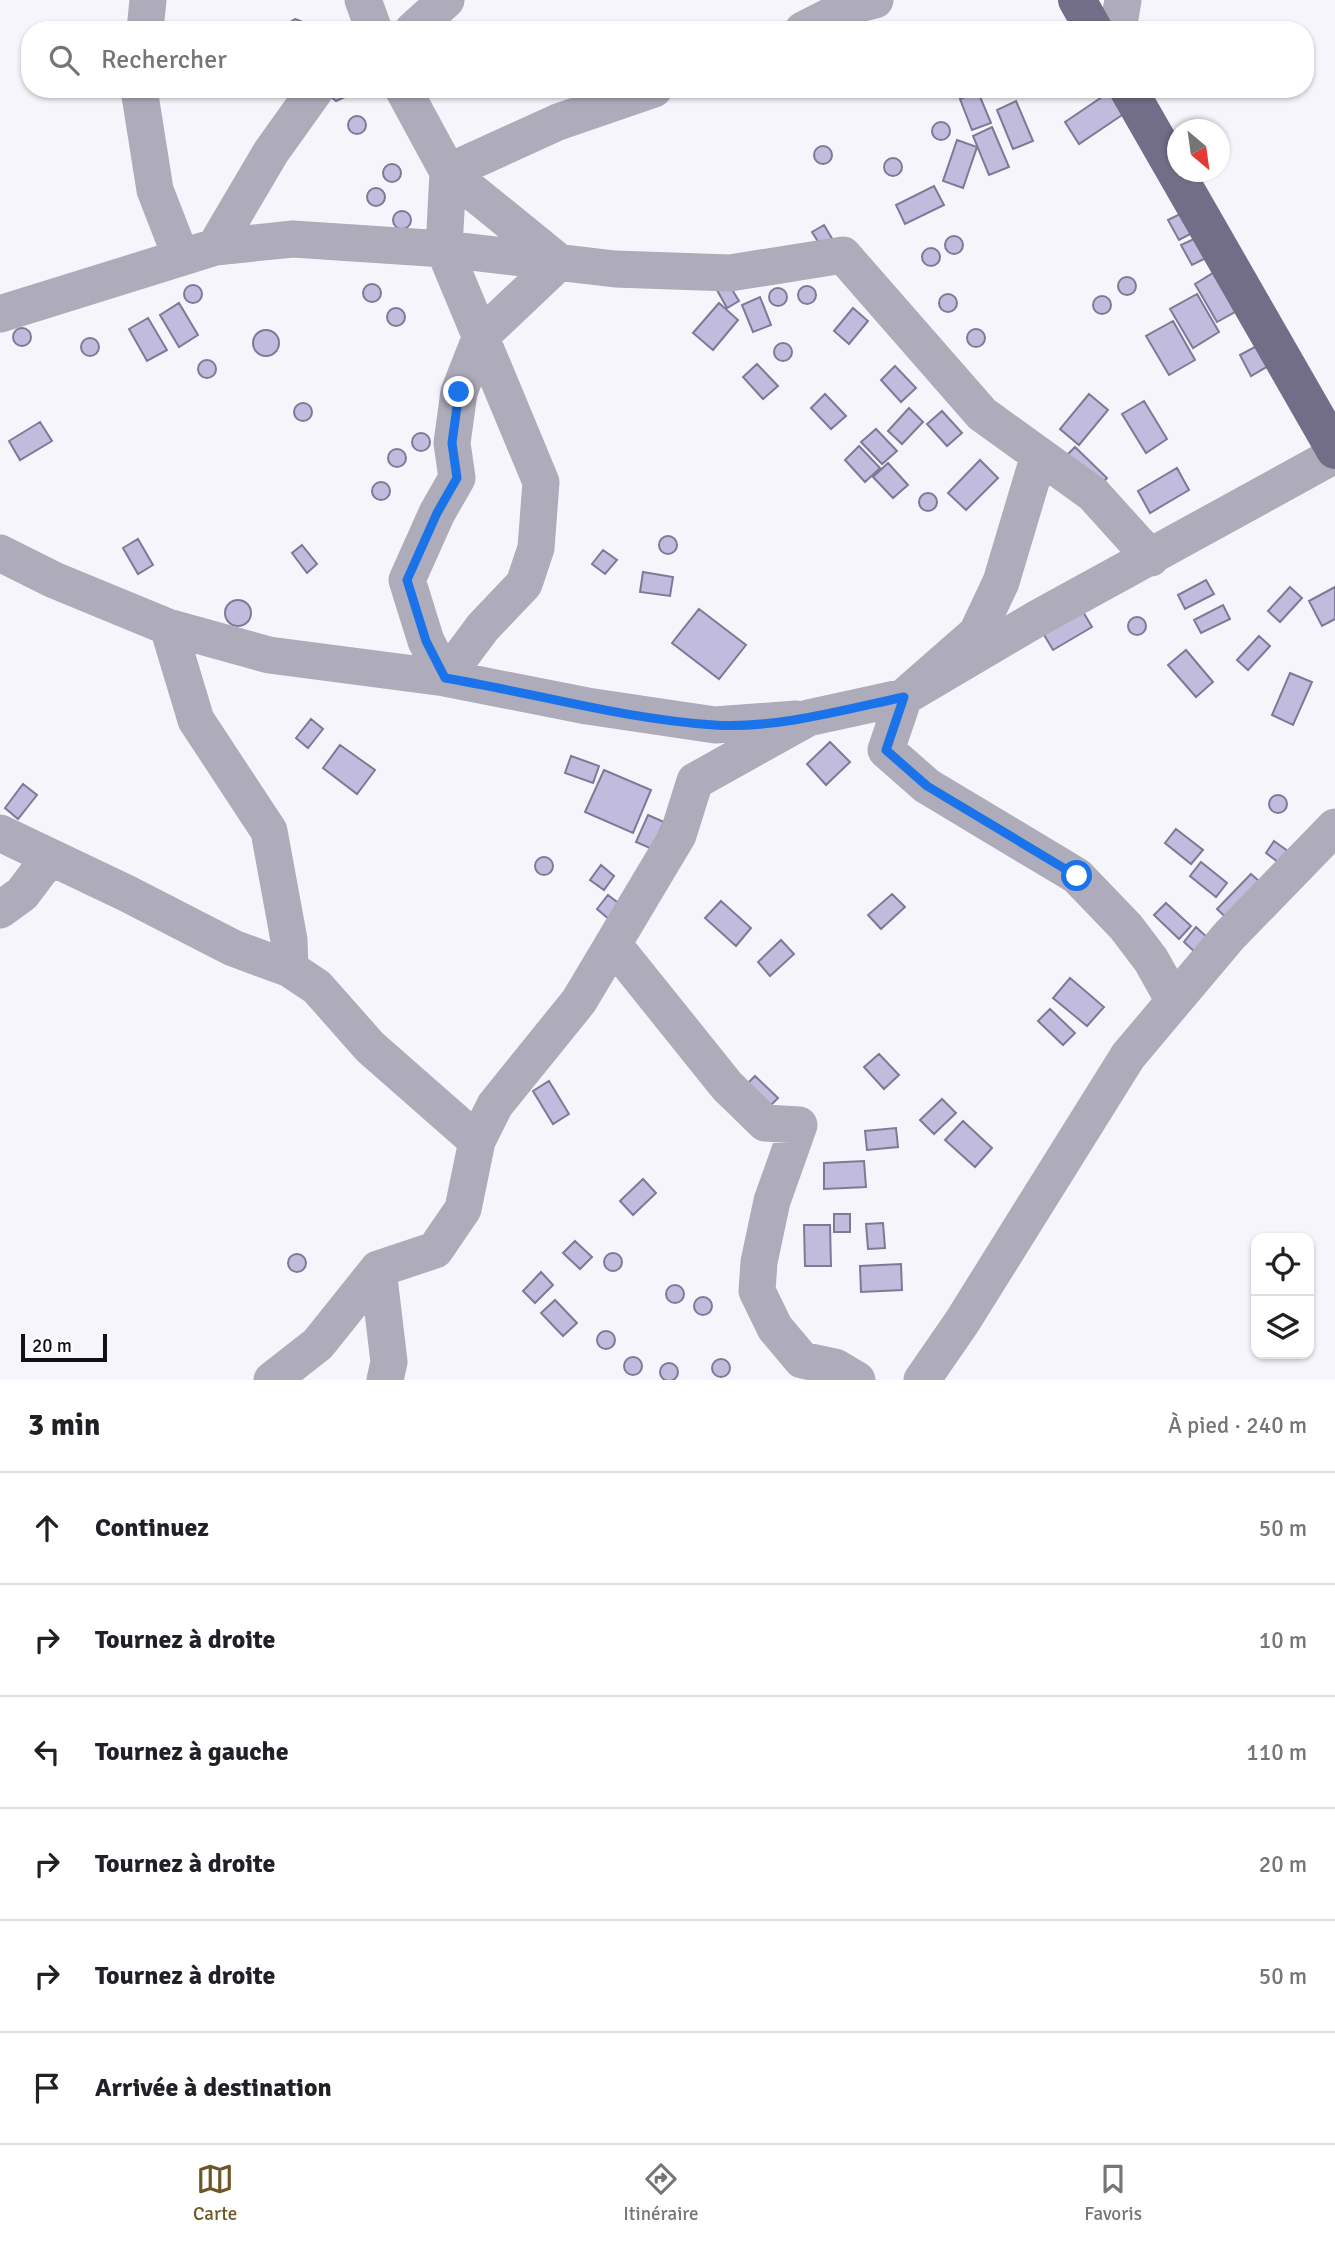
<!DOCTYPE html>
<html lang="fr">
<meta charset="utf-8">
<style>
:root{--surface:#fff;--page:#f2f2f2;--text:#202124;--muted:#757577;--line:#e0e0e0;--accent:#6e5727}
body{margin:0;font-family:Signika,sans-serif;background:var(--page);color:var(--text)}
.controls{position:absolute;right:21px;bottom:21px;display:grid;overflow:hidden;border-radius:14px;box-shadow:0 2px 5px #0004}
.controls button{width:63px;height:63px;display:grid;place-items:center;padding:0;border:0;border-bottom:2px solid var(--line);background:var(--surface);color:var(--text);font:35px sans-serif}
.compass{position:absolute;left:1167px;top:119px;width:63px;height:63px;border-radius:50%;background:var(--surface);box-shadow:0 2px 5px #0004;rotate:151deg}
.scale{position:absolute;left:21px;bottom:18px;width:86px;box-sizing:border-box;padding-left:7px;border:4px solid #12101b;border-top:0;font-size:19px;line-height:24px;white-space:nowrap;color:#12101b;-webkit-text-stroke:5px #fff;paint-order:stroke}
.stop{position:absolute;width:21px;height:21px;margin:-16px;border:5px solid #1a73e8;border-radius:50%;background:#fff}
.stop.end{background:#1a73e8;border-color:#fff;box-shadow:0 2px 7px #0008}
.list{margin:0;padding:0;list-style:none}
h2{display:flex;justify-content:space-between;align-items:center;height:91px;margin:0;padding:0 28px;font-size:30px}
h2 small{font-size:23px;font-weight:400;color:var(--muted)}
.list li{display:grid;grid-template-columns:46px 1fr auto;gap:21px;align-items:center;box-sizing:border-box;height:112px;padding:0 28px;border-top:2px solid var(--line)}
.list b{display:block;font-size:26px;white-space:nowrap}
.list em{font-size:23px;font-style:normal;color:var(--muted)}
.icon{flex:none;width:38px;height:38px;fill:none;stroke:currentColor;stroke-width:2;stroke-linecap:round;stroke-linejoin:round}
.map{position:relative;flex:none;width:1335px;height:1380px;overflow:hidden}
.search{position:absolute;background:var(--surface);box-shadow:0 2px 5px #0004;left:21px;right:21px;top:21px;height:77px;display:flex;align-items:center;gap:18px;box-sizing:border-box;padding:0 24px;border-radius:28px;color:var(--muted);font-size:26px}
.sheet{height:763px;background:var(--surface)}
nav{display:flex;justify-content:space-around;align-items:center;box-sizing:border-box;height:98px;border-top:2px solid var(--line);background:var(--surface);font-size:19px;color:var(--muted)}
nav a{display:grid;justify-items:center;gap:4px}
nav .on{color:var(--accent)}
.map>svg:first-child{display:block}
</style>
<div class="map">
<svg width="1335" height="1380" viewBox="0 0 1335 1380">
<rect width="100%" height="100%" fill="#f6f5fc"/>
<path fill="#c1bcdd" stroke="#7f7998" stroke-width="2" d="M295,19L303,22L306,30H287L289,23Z
M330,89H347V96L336,101L331,97Z
M1114,89L1128,111L1079,144L1065,122Z
M978,92L991,123L972,130L960,99Z
M1016,101L1033,141L1013,149L997,110Z
M348 125a9 9 0 1 1 18 0a9 9 0 1 1-18 0Z
M932 131a9 9 0 1 1 18 0a9 9 0 1 1-18 0Z
M992,127L1009,167L989,175L973,136Z
M957,140L977,147L963,188L943,181Z
M814 155a9 9 0 1 1 18 0a9 9 0 1 1-18 0Z
M884 167a9 9 0 1 1 18 0a9 9 0 1 1-18 0Z
M383 173a9 9 0 1 1 18 0a9 9 0 1 1-18 0Z
M934,186L944,205L905,224L896,205Z
M367 197a9 9 0 1 1 18 0a9 9 0 1 1-18 0Z
M393 220a9 9 0 1 1 18 0a9 9 0 1 1-18 0Z
M1184,212L1194,232L1179,240L1168,220Z
M824,225L837,247L826,254L812,232Z
M945 245a9 9 0 1 1 18 0a9 9 0 1 1-18 0Z
M1198,237L1208,257L1192,265L1181,245Z
M922 257a9 9 0 1 1 18 0a9 9 0 1 1-18 0Z
M1221,268L1244,307L1217,322L1195,284Z
M1118 286a9 9 0 1 1 18 0a9 9 0 1 1-18 0Z
M728,283L739,301L727,308L717,290Z
M363 293a9 9 0 1 1 18 0a9 9 0 1 1-18 0Z
M184 294a9 9 0 1 1 18 0a9 9 0 1 1-18 0Z
M798 295a9 9 0 1 1 18 0a9 9 0 1 1-18 0Z
M769 297a9 9 0 1 1 18 0a9 9 0 1 1-18 0Z
M939 303a9 9 0 1 1 18 0a9 9 0 1 1-18 0Z
M1197,294L1219,332L1193,348L1170,309Z
M1093 305a9 9 0 1 1 18 0a9 9 0 1 1-18 0Z
M760,297L771,325L753,332L742,305Z
M179,303L198,335L179,347L160,315Z
M719,303L738,320L713,350L693,333Z
M387 317a9 9 0 1 1 18 0a9 9 0 1 1-18 0Z
M853,308L868,321L849,344L834,331Z
M148,318L167,350L147,361L129,329Z
M1173,321L1195,360L1169,375L1146,336Z
M13 337a9 9 0 1 1 18 0a9 9 0 1 1-18 0Z
M967 338a9 9 0 1 1 18 0a9 9 0 1 1-18 0Z
M253 343a13 13 0 1 1 26 0a13 13 0 1 1-26 0Z
M81 347a9 9 0 1 1 18 0a9 9 0 1 1-18 0Z
M1264,342L1275,362L1251,376L1240,355Z
M774 352a9 9 0 1 1 18 0a9 9 0 1 1-18 0Z
M198 369a9 9 0 1 1 18 0a9 9 0 1 1-18 0Z
M757,364L778,386L763,399L743,377Z
M895,366L916,388L901,402L881,380Z
M825,394L846,416L831,429L811,408Z
M1089,394L1108,410L1079,445L1060,429Z
M1144,401L1167,439L1146,453L1122,414Z
M294 412a9 9 0 1 1 18 0a9 9 0 1 1-18 0Z
M909,408L923,422L902,444L888,431Z
M942,411L962,433L947,446L927,424Z
M40,422L52,441L20,460L9,441Z
M876,429L897,451L882,464L861,442Z
M412 442a9 9 0 1 1 18 0a9 9 0 1 1-18 0Z
M859,446L880,468L865,482L845,460Z
M1075,447L1107,478L1096,490L1063,459Z
M388 458a9 9 0 1 1 18 0a9 9 0 1 1-18 0Z
M980,460L998,478L966,510L948,493Z
M888,463L908,485L893,498L873,477Z
M1177,468L1189,490L1150,513L1138,491Z
M372 491a9 9 0 1 1 18 0a9 9 0 1 1-18 0Z
M919 502a9 9 0 1 1 18 0a9 9 0 1 1-18 0Z
M659 545a9 9 0 1 1 18 0a9 9 0 1 1-18 0Z
M138,539L153,565L138,574L123,548Z
M302,545L317,564L307,573L292,553Z
M603,550L617,560L605,574L592,564Z
M643,572L673,577L670,596L640,592Z
M1206,580L1214,594L1185,609L1178,595Z
M1290,587L1302,598L1280,622L1268,611Z
M1335,587V619L1322,626L1309,601Z
M225 613a13 13 0 1 1 26 0a13 13 0 1 1-26 0Z
M1079,605L1092,627L1053,650L1040,628Z
M1223,605L1230,619L1201,633L1194,620Z
M699,609L746,645L719,679L672,643Z
M1128 626a9 9 0 1 1 18 0a9 9 0 1 1-18 0Z
M1259,636L1270,646L1248,670L1237,660Z
M1186,650L1213,682L1196,697L1168,665Z
M1290,673L1312,682L1293,725L1272,715Z
M311,719L323,729L308,748L296,738Z
M830,742L850,762L826,785L807,764Z
M340,745L375,770L357,794L323,768Z
M571,756L599,766L593,783L565,773Z
M604,770L651,790L633,833L585,812Z
M23,784L37,795L18,819L5,808Z
M1269 804a9 9 0 1 1 18 0a9 9 0 1 1-18 0Z
M648,815L664,822L652,849L636,842Z
M1176,829L1203,850L1191,864L1165,843Z
M1274,841L1296,857L1287,869L1266,853Z
M535 866a9 9 0 1 1 18 0a9 9 0 1 1-18 0Z
M1201,862L1227,883L1216,897L1190,876Z
M601,865L614,876L604,890L590,880Z
M1251,874L1267,888L1233,924L1217,909Z
M892,894L905,907L881,929L868,915Z
M608,895L621,905L610,920L597,909Z
M721,901L751,928L736,946L705,918Z
M1166,903L1191,926L1179,939L1154,915Z
M1196,927L1210,940L1197,954L1184,942Z
M781,940L794,954L770,976L758,962Z
M1070,978L1104,1007L1087,1026L1053,998Z
M1050,1009L1075,1033L1063,1045L1038,1021Z
M879,1054L899,1075L884,1089L864,1067Z
M755,1076L778,1098L764,1112L742,1089Z
M549,1081L569,1114L553,1124L533,1091Z
M942,1099L956,1113L934,1134L920,1120Z
M963,1121L992,1148L975,1167L945,1140Z
M896,1128L898,1147L867,1150L865,1131Z
M864,1161L866,1187L824,1189V1163Z
M643,1179L656,1193L633,1215L620,1201Z
M834,1214H850V1232H834Z
M883,1223L885,1248L868,1249L866,1224Z
M804,1225H830L831,1266H805Z
M575,1241L592,1257L580,1269L563,1253Z
M604 1262a9 9 0 1 1 18 0a9 9 0 1 1-18 0Z
M288 1263a9 9 0 1 1 18 0a9 9 0 1 1-18 0Z
M901,1264L902,1290L861,1292L860,1266Z
M541,1272L553,1285L535,1303L523,1291Z
M666 1294a9 9 0 1 1 18 0a9 9 0 1 1-18 0Z
M694 1306a9 9 0 1 1 18 0a9 9 0 1 1-18 0Z
M555,1300L577,1323L563,1336L541,1313Z
M597 1340a9 9 0 1 1 18 0a9 9 0 1 1-18 0Z
M624 1366a9 9 0 1 1 18 0a9 9 0 1 1-18 0Z
M712 1368a9 9 0 1 1 18 0a9 9 0 1 1-18 0Z
M660 1372a9 9 0 1 1 18 0a9 9 0 1 1-18 0Z"/>
<g fill="none" stroke-linecap="round" stroke-linejoin="round">
<path stroke="#aeabba" stroke-width="37" d="M363,0L374,30
M145,30L148,0
M413,30L446,0
M803,30L850,6L875,0
M1118,30L1123,0
M139,89L155,190L181,257
M403,89L448,172L444,249L541,482L536,548L524,584L483,627L445,678L426,641L407,580L437,513L457,478L452,443L459,392L481,336L559,262L448,172L558,122L654,89
M215,247L271,152L316,89
M0,314L215,247L293,239L444,249L615,269L730,273L843,255L982,414L1093,494L1151,558
M1039,455L1001,582L977,633L904,697L886,750L927,786L1077,876L1126,927L1151,960L1174,1001
M0,553L54,580L168,627L269,655L445,678L587,706L715,725L796,719
M168,627L196,720L269,831L289,940L290,969
M0,833L126,893L233,948L290,969L317,987L370,1047L477,1141L495,1105L579,1001L678,835L695,781L808,718L904,697L1038,618L1335,455
M0,910L22,894L50,857
M613,944L727,1086L765,1123L799,1125L772,1201L759,1262L757,1291L775,1328L802,1360L835,1367L857,1380
M378,1269L389,1362L385,1380
M272,1380L318,1344L378,1269L435,1250L463,1209L477,1141
M922,1380L962,1322L1128,1056L1229,936L1335,827"/>
<path stroke="#726e88" stroke-width="38" d="M1077,0L1094,30
M1128,89L1335,450"/>
</g>
<g fill="none" stroke-linecap="round" stroke-linejoin="round">
<path stroke="#1a73e8" stroke-width="9" d="M459,392L452,443L457,478L437,513L407,580L426,641L445,678C534,693 623,719 714,725C776,729 843,710 904,697L886,750L927,786L1077,876"/>
</g>
</svg>
<div class="controls">
<button><svg class="icon" aria-label="locate" viewBox="0 0 24 24"><circle cx="12" cy="12" r="6"/><path d="M12 2v4M12 18v4M2 12h4M18 12h4"/></svg></button>
<button><svg class="icon" aria-label="layers" viewBox="0 0 24 24"><path d="M12 4l9 5-9 5-9-5zM3 14l9 5 9-5"/></svg></button>
</div>
<svg class="compass" viewBox="-18 -18 36 36"><path d="M0-13l5 13h-10z" fill="#e53935"/><path d="M0 13l5-13h-10z" fill="#757577"/></svg>
<div class="scale">20 m</div>
<div class="stop" style="left:1077px;top:876px"></div>
<div class="stop end" style="left:459px;top:392px"></div>
<div class="search"><svg class="icon" aria-label="search" viewBox="0 0 24 24"><circle cx="10" cy="10" r="6"/><path d="M15 15l6 6"/></svg>Rechercher</div>
</div>
<section class="sheet">
<h2>3 min<small>À pied · 240 m</small></h2>
<ul class="list">
<li><svg class="icon" aria-label="ahead" viewBox="0 0 24 24"><path d="M12 20V5M6 11l6-6 6 6"/></svg><div><b>Continuez</b></div><em>50 m</em></li>
<li><svg class="icon" aria-label="right" viewBox="0 0 24 24"><path d="M7 20v-9h11M14 6l5 5-5 5"/></svg><div><b>Tournez à droite</b></div><em>10 m</em></li>
<li><svg class="icon" aria-label="left" viewBox="0 0 24 24"><path d="M17 20v-9H6M10 6l-5 5 5 5"/></svg><div><b>Tournez à gauche</b></div><em>110 m</em></li>
<li><svg class="icon" aria-label="right" viewBox="0 0 24 24"><path d="M7 20v-9h11M14 6l5 5-5 5"/></svg><div><b>Tournez à droite</b></div><em>20 m</em></li>
<li><svg class="icon" aria-label="right" viewBox="0 0 24 24"><path d="M7 20v-9h11M14 6l5 5-5 5"/></svg><div><b>Tournez à droite</b></div><em>50 m</em></li>
<li><svg class="icon" aria-label="arrive" viewBox="0 0 24 24"><path d="M6 21V4h12l-3 4 3 4H6"/></svg><div><b>Arrivée à destination</b></div></li>
</ul>
</section>
<nav>
<a class="on"><svg class="icon" aria-label="map" viewBox="0 0 24 24"><path d="M3 6l6-2 6 2 6-2v14l-6 2-6-2-6 2zM9 4v14M15 6v14"/></svg>Carte</a>
<a><svg class="icon" aria-label="directions" viewBox="0 0 24 24"><path d="M12 3l9 9-9 9-9-9zM9 14v-3h6M13 9l2 2-2 2"/></svg>Itinéraire</a>
<a><svg class="icon" aria-label="saved" viewBox="0 0 24 24"><path d="M7 4h10v16l-5-4-5 4z"/></svg>Favoris</a>
</nav>
